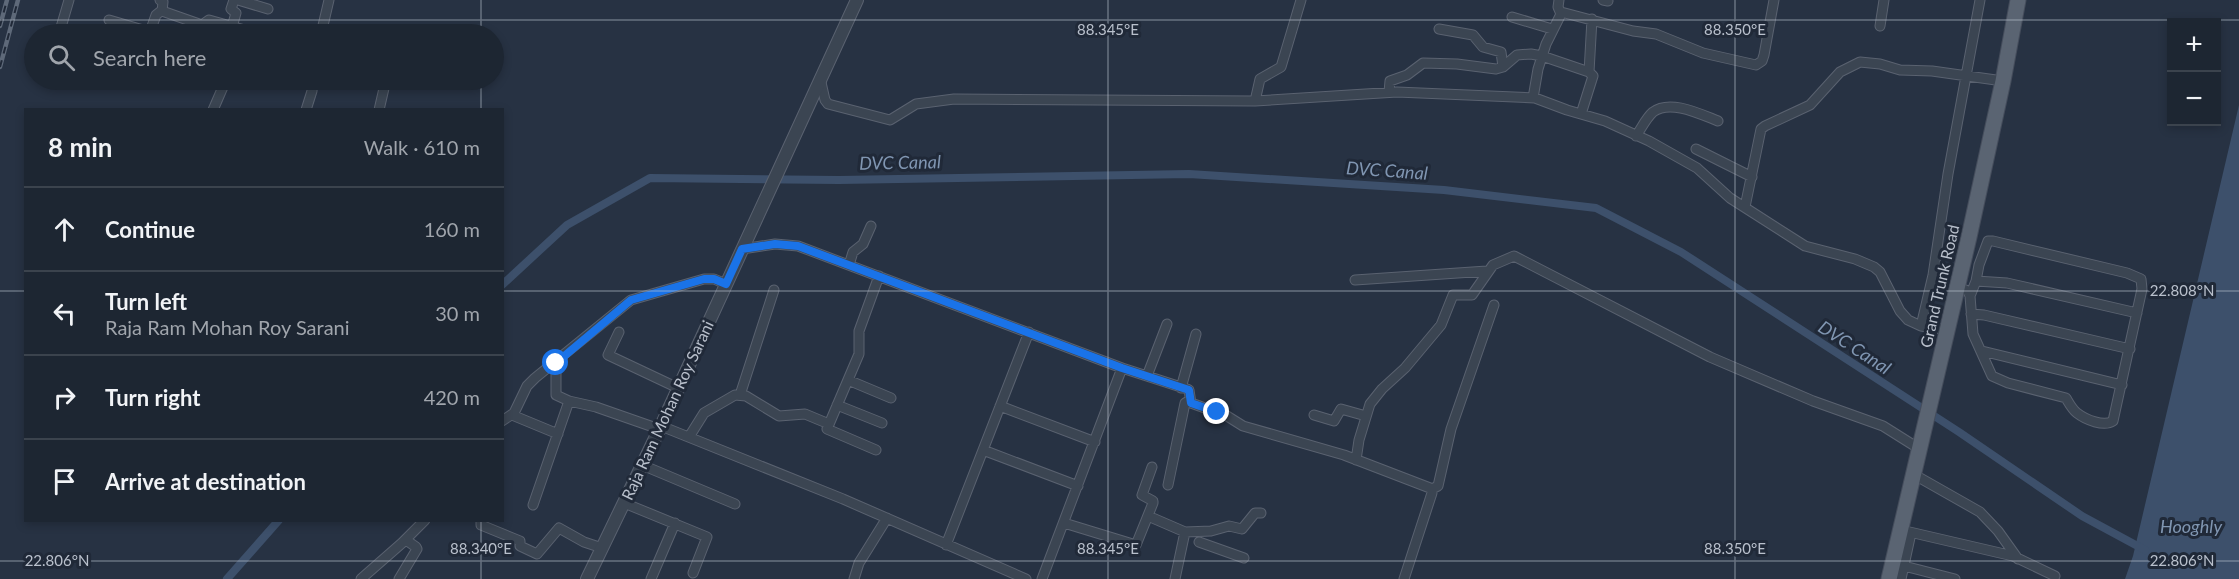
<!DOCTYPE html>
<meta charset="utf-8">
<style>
:root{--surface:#1d2632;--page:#252e3a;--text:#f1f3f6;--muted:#a0a5ac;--line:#3b434d}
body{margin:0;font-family:Lato,sans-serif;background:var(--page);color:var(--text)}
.controls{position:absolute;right:18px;top:18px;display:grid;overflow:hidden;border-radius:0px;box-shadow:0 3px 9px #0003}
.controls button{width:54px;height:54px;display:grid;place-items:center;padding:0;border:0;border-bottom:2px solid var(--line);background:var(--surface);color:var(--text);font:30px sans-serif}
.stop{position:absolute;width:18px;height:18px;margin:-14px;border:4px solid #1a73e8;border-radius:50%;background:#fff}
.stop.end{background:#1a73e8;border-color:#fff;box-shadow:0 2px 6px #0008}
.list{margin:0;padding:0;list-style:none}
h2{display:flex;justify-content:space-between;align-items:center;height:78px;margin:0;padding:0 24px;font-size:26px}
h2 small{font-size:20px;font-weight:400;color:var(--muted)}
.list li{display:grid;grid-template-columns:39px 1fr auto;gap:18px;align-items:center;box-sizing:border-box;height:84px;padding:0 24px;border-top:2px solid var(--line)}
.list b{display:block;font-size:22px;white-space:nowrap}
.list p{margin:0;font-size:20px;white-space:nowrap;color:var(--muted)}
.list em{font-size:20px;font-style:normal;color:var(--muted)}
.icon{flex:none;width:33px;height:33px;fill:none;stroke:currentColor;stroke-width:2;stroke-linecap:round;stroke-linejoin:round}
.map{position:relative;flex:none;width:2239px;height:579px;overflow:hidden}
.search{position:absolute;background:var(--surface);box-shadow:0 3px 9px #0003;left:24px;top:24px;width:480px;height:66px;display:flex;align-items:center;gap:15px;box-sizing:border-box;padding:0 21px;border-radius:33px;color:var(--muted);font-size:22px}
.panel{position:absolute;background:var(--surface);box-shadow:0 3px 9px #0003;left:24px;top:108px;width:480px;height:414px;border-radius:0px}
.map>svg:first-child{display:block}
</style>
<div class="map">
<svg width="2239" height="579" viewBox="0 0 2239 579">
<rect width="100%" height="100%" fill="#273243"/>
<path fill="#3d506b" d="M2239,105V579H2125L2133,556Z"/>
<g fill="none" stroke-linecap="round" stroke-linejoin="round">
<path stroke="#3d506b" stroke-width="8" d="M502,285L567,225L650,178L839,180L1189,174L1444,190L1596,208L1681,252L1959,432L2082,516L2145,550
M227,579L279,520"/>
<defs>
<path id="minor" d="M160,0L163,2L162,11L202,25L209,20L259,34
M238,0L268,9
M1603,0L1608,1
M1561,12L1633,31L1656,34L1703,53L1756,65L1762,61L1764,55L1774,0
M1512,17L1552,29
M109,20L150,32L156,15L161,11
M1880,26L1884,0
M232,27L236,13L231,9L234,0
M1439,29L1473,35L1483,47L1501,52L1503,67
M59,34L69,0
M321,34L329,0
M820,78L825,100L828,104L890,120L916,104L954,99L1255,101L1397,92L1535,98L1567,110L1605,121L1649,141L1697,168L1730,198L1805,246L1855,259L1874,267L1880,272L1900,311L1908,320L1921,326L1947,330
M367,80L385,84L379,110
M1389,92L1390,81L1407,75L1423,63L1457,64L1496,69L1503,67L1517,55L1531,54L1542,56L1589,72
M1533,98L1538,69L1546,44L1561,14L1558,7L1559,0
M1255,101L1260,79L1281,67L1301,0
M213,110L226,80
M306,110L312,91L313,80
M1581,114L1593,76L1589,72L1592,19
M1636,136C1641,129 1646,118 1653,112C1670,99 1700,114 1718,121
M1696,149L1752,177
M1745,207L1761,129L1765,126L1810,105L1840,72L1860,62L1880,64L1900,70L1932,71L2003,81
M742,249L775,244L798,246L1122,368L1187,389L1189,390L1191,403L1227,416L1243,426L1344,455L1430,488L1432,489V493L1404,579
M849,265L853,252L863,244L871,226
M1355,280L1487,271
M1957,287L1968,291L1970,296L1973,334L1992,376L2008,383L2066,398C2069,403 2072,409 2077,413C2086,420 2104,427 2113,421L2142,289L2141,279L2127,273L1993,241H1988L1979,265L1976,281
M1970,296L1976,281L2007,283L2137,313
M1971,314L1984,315L2130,349
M1921,326L1933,275L1948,174L1980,0
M619,332L608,355L678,388
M1982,351L2122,385
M556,363V395L569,401
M1147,376L1167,324
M848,380L891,398
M1181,388L1196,334
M740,395L774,290
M837,405L882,423
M1000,406L1095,442
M512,415L558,434
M1314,415L1334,421L1341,409L1366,416
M502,421L514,413L527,386L535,378L631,300L704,279H714L726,284
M661,426L843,499L1026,579
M689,437L704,413L735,395L746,396L779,416L805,414L829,424
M876,450L827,429L859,354V331L879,276
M983,450L1078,486
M1356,460L1359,440L1370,404L1382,389L1405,368L1441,325L1453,295H1472L1493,265L1514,256L1710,357L1813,401L1883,426L1918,448
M642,465L735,504
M1913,474L1980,512L1998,531L2018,559
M1168,485L1185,403L1190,400
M1432,489L1438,486L1451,429L1494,305
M624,503L707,537L693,573
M533,505L569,401L596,407L659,429
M1148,516L1185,532L1175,579
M481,520V525L520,541V546L537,554L559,528L584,542L602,548
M1064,523L1136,545L1153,503V501L1142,495L1152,467
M1901,530L2013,556L2055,576
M1185,532L1211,531L1229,526L1242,529L1255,513H1261
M1199,542L1244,558
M946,545L1029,332
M1904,566L1955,579
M361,579L402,543L425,520
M399,579L417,549L416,547L406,540
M651,579L675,523
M854,579L859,563L887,518
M1042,579L1122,368
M1901,579L1911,533"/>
<path id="tertiary" d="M587,579L661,426L857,0"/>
<path id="primary" d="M1889,579L1969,237L2003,81L2018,0"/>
</defs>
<use href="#minor" stroke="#5a6270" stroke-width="11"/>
<use href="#tertiary" stroke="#5a6270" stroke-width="14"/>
<use href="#primary" stroke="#454d5c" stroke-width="17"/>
<use href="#minor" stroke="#3b4552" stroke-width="9"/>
<use href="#tertiary" stroke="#3b4552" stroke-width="12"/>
<use href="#primary" stroke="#5a6472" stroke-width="15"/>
<defs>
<path id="rail" d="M0,26L7,0
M0,67L18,0"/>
</defs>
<use href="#rail" stroke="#5e6979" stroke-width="4.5"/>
<use href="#rail" stroke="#202938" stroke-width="2" stroke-dasharray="7" stroke-linecap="butt"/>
</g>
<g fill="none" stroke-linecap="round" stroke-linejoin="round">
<path stroke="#1a73e8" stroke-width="8" d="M556,363L631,300L704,279H714L726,284L742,249L775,244L798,246L1122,368L1186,389L1189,390L1191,403L1217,412"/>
</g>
<path fill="none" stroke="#b9c0cc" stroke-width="1.5" stroke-opacity="0.45" d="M481,0V34M1108,0V579M1735,0V579M0,20H2239M481,80V110M0,291H26M502,291H2239M481,520V579M0,561H2239"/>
<g text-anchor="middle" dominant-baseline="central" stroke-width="6" stroke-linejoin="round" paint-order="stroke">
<g font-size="16" fill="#b9c0cc" stroke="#202938">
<text transform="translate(1939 286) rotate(-77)">Grand Trunk Road</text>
<text transform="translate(667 410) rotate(-65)">Raja Ram Mohan Roy Sarani</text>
</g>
<g font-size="18" font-style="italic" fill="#8096b2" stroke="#202938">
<text transform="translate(900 162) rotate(-1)">DVC Canal</text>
<text transform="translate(1387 170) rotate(4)">DVC Canal</text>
<text transform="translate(1855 347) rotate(33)">DVC Canal</text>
<text x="2191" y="526">Hooghly</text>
</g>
</g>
<g font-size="15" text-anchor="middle" fill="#b9c0cc" stroke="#202938" stroke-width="6" stroke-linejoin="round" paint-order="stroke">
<text x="1108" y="35">88.345°E</text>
<text x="1735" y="35">88.350°E</text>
<text x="2182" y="296">22.808°N</text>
<text x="481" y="554">88.340°E</text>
<text x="1108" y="554">88.345°E</text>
<text x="1735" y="554">88.350°E</text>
<text x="57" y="566">22.806°N</text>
<text x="2182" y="566">22.806°N</text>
</g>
</svg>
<div class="controls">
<button>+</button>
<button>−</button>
</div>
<div class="stop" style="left:556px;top:363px"></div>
<div class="stop end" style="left:1217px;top:412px"></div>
<div class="search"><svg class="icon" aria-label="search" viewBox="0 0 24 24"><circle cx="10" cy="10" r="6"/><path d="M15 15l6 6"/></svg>Search here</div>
<section class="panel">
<h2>8 min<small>Walk · 610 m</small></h2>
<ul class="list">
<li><svg class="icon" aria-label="ahead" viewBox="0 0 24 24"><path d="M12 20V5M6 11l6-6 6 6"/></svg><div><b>Continue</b></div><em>160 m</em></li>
<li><svg class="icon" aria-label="left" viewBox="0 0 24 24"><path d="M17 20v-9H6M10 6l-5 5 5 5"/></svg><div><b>Turn left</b><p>Raja Ram Mohan Roy Sarani</p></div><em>30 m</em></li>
<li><svg class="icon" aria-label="right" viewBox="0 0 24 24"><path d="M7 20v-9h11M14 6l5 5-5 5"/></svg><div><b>Turn right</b></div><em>420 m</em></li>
<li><svg class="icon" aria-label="arrive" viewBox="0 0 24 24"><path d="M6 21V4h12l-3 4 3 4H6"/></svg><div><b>Arrive at destination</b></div></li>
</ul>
</section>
</div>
